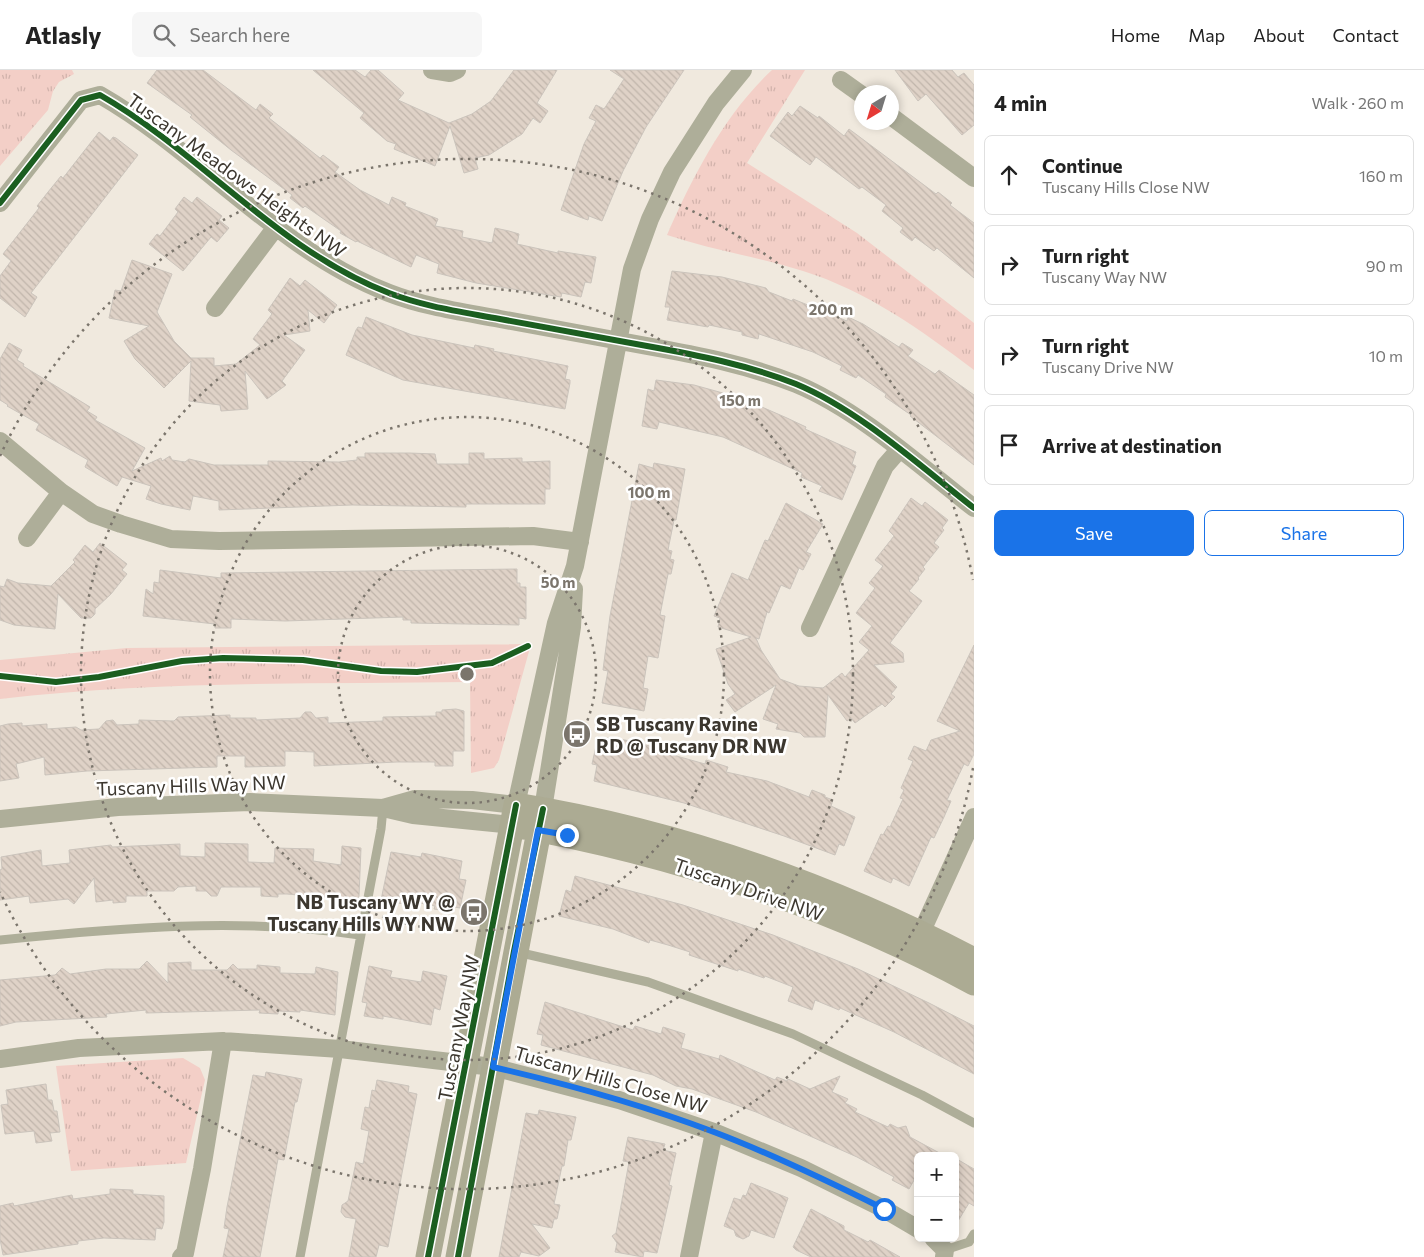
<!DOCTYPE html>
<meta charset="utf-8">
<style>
:root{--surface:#fff;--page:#f6f6f6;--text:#222;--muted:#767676;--line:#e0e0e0;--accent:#1a73e8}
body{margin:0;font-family:Commissioner,sans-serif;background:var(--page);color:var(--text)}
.controls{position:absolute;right:15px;bottom:15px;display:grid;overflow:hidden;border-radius:8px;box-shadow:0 2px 8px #0003}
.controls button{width:45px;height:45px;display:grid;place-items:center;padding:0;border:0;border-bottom:1px solid var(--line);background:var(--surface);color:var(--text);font:25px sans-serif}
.compass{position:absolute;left:854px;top:15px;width:45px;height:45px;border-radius:50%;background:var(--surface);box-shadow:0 2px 8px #0003;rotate:218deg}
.stop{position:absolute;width:15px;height:15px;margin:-11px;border:4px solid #1a73e8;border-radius:50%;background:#fff}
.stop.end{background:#1a73e8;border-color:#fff;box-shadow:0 1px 5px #0008}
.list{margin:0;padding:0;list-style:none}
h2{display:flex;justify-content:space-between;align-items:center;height:65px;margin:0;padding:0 20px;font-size:21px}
h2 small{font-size:16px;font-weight:400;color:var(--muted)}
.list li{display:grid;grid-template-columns:32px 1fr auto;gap:15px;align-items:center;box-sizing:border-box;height:80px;margin:0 10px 10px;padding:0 10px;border:1px solid var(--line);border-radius:8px}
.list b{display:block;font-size:19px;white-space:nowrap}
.list p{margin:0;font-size:16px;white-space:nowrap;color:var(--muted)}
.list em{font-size:16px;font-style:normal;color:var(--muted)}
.actions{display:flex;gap:10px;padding:15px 20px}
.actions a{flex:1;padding:11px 0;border:1px solid var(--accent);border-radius:8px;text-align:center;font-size:18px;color:var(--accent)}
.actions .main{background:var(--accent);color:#fff}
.icon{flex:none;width:28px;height:28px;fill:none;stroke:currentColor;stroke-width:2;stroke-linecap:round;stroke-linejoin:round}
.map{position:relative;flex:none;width:974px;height:1187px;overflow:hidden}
header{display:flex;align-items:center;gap:30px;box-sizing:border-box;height:70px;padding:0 25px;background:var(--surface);border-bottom:1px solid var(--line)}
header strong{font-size:24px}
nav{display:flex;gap:28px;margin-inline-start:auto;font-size:18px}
.search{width:350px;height:45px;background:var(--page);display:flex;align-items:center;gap:12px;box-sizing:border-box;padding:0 18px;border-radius:8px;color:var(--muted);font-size:19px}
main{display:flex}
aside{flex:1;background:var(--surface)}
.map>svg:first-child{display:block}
</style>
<header>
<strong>Atlasly</strong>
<div class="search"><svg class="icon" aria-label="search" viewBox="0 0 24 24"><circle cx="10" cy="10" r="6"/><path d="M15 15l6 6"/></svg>Search here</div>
<nav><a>Home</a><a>Map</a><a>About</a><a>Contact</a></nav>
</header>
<main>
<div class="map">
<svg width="974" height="1187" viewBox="0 0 974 1187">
<defs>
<pattern id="park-tufts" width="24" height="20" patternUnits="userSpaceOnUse" patternTransform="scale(1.25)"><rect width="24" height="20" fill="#f3cfc7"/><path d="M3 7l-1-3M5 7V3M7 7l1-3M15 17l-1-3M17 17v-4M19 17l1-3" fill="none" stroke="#d1b2ab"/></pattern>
<pattern id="building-back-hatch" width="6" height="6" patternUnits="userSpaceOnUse" patternTransform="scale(1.25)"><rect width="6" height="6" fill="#dfd2c7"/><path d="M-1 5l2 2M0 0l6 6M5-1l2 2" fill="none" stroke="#c0b5ab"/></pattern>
</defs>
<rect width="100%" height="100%" fill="#f0e9de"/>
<path fill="url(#park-tufts)" d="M0,0H72L74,4L59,12L53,21L48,40L0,96Z
M772,0H805L747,93L857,163L974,253V300C921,260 867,221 803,201C758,187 712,180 667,165C693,106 724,45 772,0Z
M531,574L499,690L494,698L471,703L470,612C313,614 156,611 0,629V590L127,578Z
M183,988L200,998L205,1010L186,1093L71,1101L56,996Z"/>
<path fill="url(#building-back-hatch)" stroke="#cbc4bc" d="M157,0H203L256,40L260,34L273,44L269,48L320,88L323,85L339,97L335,102L360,120L389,135L392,127L406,133L405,136L438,149L435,156L463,161L462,167L492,173L495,158L509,161L519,164L517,174L558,183V181L596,187L591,213L585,212L581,227L562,223L561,227L476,213L437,203L439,194L416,185L411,197L357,171L356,172L340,163L341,161L305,136L303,138L290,128L292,125L231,80L190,47L192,45L147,13Z
M313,0H355L365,7L371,0H378L404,23L398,30L449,53L472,44L491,31L514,0H557L537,33L548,41L540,53L533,48L522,64L489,85L475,88L478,99L464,103L450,56L435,96L394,79L396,74L387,71L360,48L364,43Z
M610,0H684L646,57L623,101L602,151L589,146L588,150L585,149L561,140L584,74L596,51L589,48L596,35L604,39L624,9Z
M895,0H952L958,7L964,3L974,15V55L962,65L926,24L918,31Z
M800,36L818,48L819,46L844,66L849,59L936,124L938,122L952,133L950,135L974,153V208L937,178L934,181L915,167L912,171L900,162L903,158L882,141L886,135L862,117L859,119L816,87L810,95L770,66L788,42L792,46Z
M99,62L110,71L113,67L116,68L138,85L31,223L37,227L25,247L0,228V206L11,191L3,184L39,138L37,136L48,122L61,106L63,108Z
M184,127L192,133L197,127L222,146L219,150L229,158L217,172L211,167L183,201L149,174L157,164L160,166L178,142L175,139Z
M132,190L172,204L157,242L174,271L191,288H214V296L236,294L260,275L253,269L272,244L268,240L290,208L300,216L305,210L337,235L324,253L308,240L310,261L284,265L305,280L282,311L286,315L267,329L245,301L248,339L221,341L220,335L189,331L191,291L164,318L135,289L124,271L149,256L109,248L115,220L121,221Z
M672,201L722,207L766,218L769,222L792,231L793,229L847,251L848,247L863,254L899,277L902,273L913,280L908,286L935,304L939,300L974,325V395L910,346L911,345L885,327L886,324L858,305L856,308L840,300L842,296L813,282L759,264L758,269L742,265V262L709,255L708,257L667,250L670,237H665Z
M366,247L412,265L474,278L475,275L494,279L493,281L568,296L565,309L570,310V313L565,339L403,310L346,285L356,260L358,257L362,258Z
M9,273L22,280L17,290L24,294L23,296L90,337L87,341L97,347L95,350L145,378L132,401L161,388L162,391L170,386L172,390L185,392L189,389L214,395H268V391L339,392L357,390V387H365V383H409L435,384L437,394H469V383H484V389L522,388V392L550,391V419H545V434H466V437L352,435L219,440V431L193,426L190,440L161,434L146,429L151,416L122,407L117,416L85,397L88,390L36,360L39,354L7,336L8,335L0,330V289Z
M656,310L694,315L730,325V327L755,334L787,348L806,357L805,359L856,382L852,394L856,396L842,430L819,421L822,416L801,407L802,403L723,367L659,352L657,359L642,356L648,319L654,321Z
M654,393L685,399L676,450H674L668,480L672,481L670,489L674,490L671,504H668L660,545L665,546L658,588L648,586L643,618L648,619L644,641L602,633L608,601L603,600L610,546L639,394L653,398Z
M911,428L922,436L925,432L948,450L942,458L944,460L934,473L939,477L923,497L925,499L918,508L919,509L909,521L922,531L890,573L903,583L904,592L874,595L897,617L891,624L895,627L885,637L882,634L855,653L851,648L847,651L828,625L825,667H804L800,663L776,659L778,654L763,649L776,615L735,642L726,630L735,624L728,614L716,579L751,567L718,557L720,548L714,546L732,503L748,510L765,470L768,471L786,433L823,454L806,482L811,484L803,500L799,498L790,519L781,515L769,543L767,542L759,569L756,568L761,580L780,609L799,616L823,618L842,603L845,607L869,580L859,572L872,556L856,543L875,518L869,513L883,496L875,490L894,466L889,461Z
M100,473L127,494L122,500L127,504L111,524L95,539V544L91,548H81L58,524L55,559L14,555L0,550V516L4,517L7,509L18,513L51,516L75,492L73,490L85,475L93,482Z
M517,499V513H520V517H526V549L519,548V555L411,553V550H403V547L285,551L231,549V558H215V554L143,546L146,519L153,524L154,512L159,513L160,500L221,508V503Z
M974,575V684L968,696L964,694L947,730L951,731L944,747L934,768L931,767L909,816L893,808L891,813L864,801L881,764L883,765L888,756L890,757L903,729L900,728L904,720L901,718L913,691L908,689L914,676L926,681L931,670L960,661L937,651Z
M456,639L464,641V681H453V696H435V692H397L314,696V682L285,681V696L245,697V686H217V697L87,701L45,705L44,687L16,694L19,708L0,711V656L8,654L22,653V656L47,654V659L76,657L81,660L99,659L106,651L113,650L117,655L139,654V650L174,651L178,647L230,645V648H256V650L300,648L305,642H311L316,648L328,647V653L383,651V647L436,646V642H442V640Z
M598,667L625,670L674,682L673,685L705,694L706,690L728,697L726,702L767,711L809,727L812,720L825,725V727L833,730L831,736L855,747L844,776L839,774L835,785L784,766L684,733L594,711L597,695L592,694Z
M205,773L248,774V792L274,793L275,778L314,779L313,791L341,795L342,776L361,778L359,826L357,830L287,824H278V827L261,826V817H221L217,826H211L206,821H196V816L178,817L174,821H147V826H126V832L113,833V830L96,832L94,808L74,834L68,829L30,833L29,826L0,830V800L2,799L1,787L41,780L42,796L70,793L69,780L111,775L112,777L180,774V786L205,787Z
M391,782L421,787L422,783L462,791L459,809L466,810L460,838L448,836L447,841L434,839L435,836L405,830L404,834L381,830Z
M575,806L683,835L773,865L858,899L929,933L974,956V1004L894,962L840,938L839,940L815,930L812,940L788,931L793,917L765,906L764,908L738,899V901L689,885L690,882L668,875L650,870L649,873L613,859L559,846L566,820L571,822Z
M147,891L168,913V893L191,892V900H227L233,894L238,899H257V895L280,897V903L315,904L316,897L338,902L335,945L300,940V942L278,941V944L259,943L260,940L146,943V940L106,944L107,947L16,952L0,956V910L55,905L62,898L70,904L106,899H139Z
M369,896L392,901L390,907L421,912L423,901L447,906L440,940L434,938L431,955L383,946V949L364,946L367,933L362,932Z
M545,932L633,960L635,956L661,964L663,957L685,964L681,978L719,989L720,985L775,1010L777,1007L787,1011L788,1009L810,1019L840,1006L832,1022L848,1029L845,1033L857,1039L855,1042L888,1057L890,1054L898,1058L906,1056L910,1067L945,1086H918V1103L909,1119L892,1110L894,1107L857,1087L756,1042L692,1019L676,1016L653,1005L541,975L543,965L537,964Z
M266,1002L302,1009L297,1032H295L284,1090L278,1089L260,1187H223L229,1159L224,1158L227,1137L253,1005L265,1007Z
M377,1010L409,1016L408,1022L417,1024L388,1177L379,1175L376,1187H349L356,1149L345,1147L341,1142L342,1135L348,1131L356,1092L363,1094L369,1061L361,1059L365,1037L369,1038L372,1020L375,1021Z
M46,1014L48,1030H52L54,1041H57L60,1062L50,1063L52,1071L36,1073L34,1061L5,1064L1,1035L8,1034L6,1020Z
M539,1040L576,1047L571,1070H568L564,1096H562L554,1134L560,1135L557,1149H554L552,1158L532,1154L550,1178L539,1186L521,1182L519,1187H499L526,1043L538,1045Z
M628,1067L665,1074L663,1080L676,1083L669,1115L672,1116L657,1183L644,1181L643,1187L615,1182L617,1173L612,1166L616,1163L629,1092L623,1091Z
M955,1088L974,1099V1136L969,1133L955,1156Z
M751,1113L788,1128L774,1168L751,1160L749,1166L743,1169L736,1166L734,1160L724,1156L734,1128L741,1130L743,1125L746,1126Z
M110,1119L133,1120V1124L164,1126V1152L162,1159L156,1158L155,1170L104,1168L78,1171V1174L3,1185L0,1169V1136L13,1133L14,1136L72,1125L73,1129L110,1124Z
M811,1139L844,1156V1160L868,1172L870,1170L900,1187H811L796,1180L793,1177Z"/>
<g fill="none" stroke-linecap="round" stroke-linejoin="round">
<path stroke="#aeae99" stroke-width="9" d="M0,870C119,858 241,847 360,865
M517,882L648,912L793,964L922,1025L974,1053
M945,1180L969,1172L974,1164
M300,1187L381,759L383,738"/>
<path stroke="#aeae99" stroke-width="18" d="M432,0L450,3L457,0
M841,10L862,25
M892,47L974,108
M0,133L81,30L100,25C201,83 279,181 389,223C425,237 463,242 500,249C549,258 598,267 647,276C697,285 748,295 796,314C859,340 920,396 974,438
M215,238L276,157
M0,371L61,422L93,444L121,454L171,469L219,471L533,466L580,472
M27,468L61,422
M810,558L885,396L899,380
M383,738L415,729L472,730L516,735L556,553L575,496L632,199L650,149L672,102L716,33L743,0
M543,739L572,557L574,519
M0,749L118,737L250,732L383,738L413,745L513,755
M916,874L974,747
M0,989L79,978L223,971L340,979L493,997L619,1030L714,1062L801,1098L884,1139L918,1159
M933,1168L945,1180L944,1187
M181,1187L185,1183L202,1099L223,971
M689,1187L714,1062"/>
<path stroke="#acab93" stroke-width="25" d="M513,755C672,783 832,836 974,913
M428,1187L516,735C677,761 830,815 974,890
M458,1187L542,745"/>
<defs>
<path id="cycleway" d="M0,133L81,30L100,25C201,83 279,181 389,223C425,237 463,242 500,249C549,258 598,267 647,276C697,285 748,295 796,314C859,340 920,396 974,438
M0,606L56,612L99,607L182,591L223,588L303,590L381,601L417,602L492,593L528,576
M428,1187L516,735
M458,1187L514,881L543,739"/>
</defs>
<use href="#cycleway" stroke="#fff" stroke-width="9"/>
<use href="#cycleway" stroke="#1b5e20" stroke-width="6"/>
</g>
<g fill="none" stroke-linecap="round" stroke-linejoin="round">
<path stroke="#1a73e8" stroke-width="6" d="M567,765L538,760L493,997C567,1014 643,1035 714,1062C772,1084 828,1111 884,1139"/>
</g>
<g fill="none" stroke="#7b756c" stroke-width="2.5" stroke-dasharray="2.5 5">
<circle cx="467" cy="604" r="129"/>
<circle cx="467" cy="604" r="257"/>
<circle cx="467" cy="604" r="386"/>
<path d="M973 698A515 515 0 0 1 0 822M0 386A515 515 0 0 1 973 510"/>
</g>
<defs>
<symbol id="bus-disc" viewBox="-11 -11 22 22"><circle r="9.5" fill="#7b756c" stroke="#fff"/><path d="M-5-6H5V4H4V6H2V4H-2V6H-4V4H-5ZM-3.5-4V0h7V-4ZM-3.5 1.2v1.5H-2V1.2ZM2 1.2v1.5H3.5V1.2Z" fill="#fff"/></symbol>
</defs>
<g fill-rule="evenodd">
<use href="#bus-disc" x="561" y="648" width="32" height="32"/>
<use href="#bus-disc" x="458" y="826" width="32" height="32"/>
</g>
<g text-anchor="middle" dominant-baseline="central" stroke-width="5" stroke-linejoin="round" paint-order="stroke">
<g font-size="19" fill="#3c372f" stroke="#fff">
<text transform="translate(237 105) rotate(36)">Tuscany Meadows Heights NW</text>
<text transform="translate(191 715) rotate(-2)">Tuscany Hills Way NW</text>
<text transform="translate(749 819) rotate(19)">Tuscany Drive NW</text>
<text transform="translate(458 958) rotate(-79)">Tuscany Way NW</text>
<text transform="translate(611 1009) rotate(16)">Tuscany Hills Close NW</text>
</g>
<g font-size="19" font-weight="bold" fill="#3c372f" stroke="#fff" text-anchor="start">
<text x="596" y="653">SB Tuscany Ravine<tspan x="596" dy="22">RD @ Tuscany DR NW</tspan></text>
<text x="455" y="831" text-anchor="end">NB Tuscany WY @<tspan x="455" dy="22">Tuscany Hills WY NW</tspan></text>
</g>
</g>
<circle cx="467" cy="604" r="8" fill="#7b756c" stroke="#fff" stroke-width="2.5"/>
<g font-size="15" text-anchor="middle" font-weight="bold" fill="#7b756c" stroke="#fff" stroke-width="5" stroke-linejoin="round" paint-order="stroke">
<text x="831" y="245">200 m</text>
<text x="740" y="336">150 m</text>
<text x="649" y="428">100 m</text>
<text x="558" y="518">50 m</text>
</g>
</svg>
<div class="controls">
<button>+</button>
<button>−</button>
</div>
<svg class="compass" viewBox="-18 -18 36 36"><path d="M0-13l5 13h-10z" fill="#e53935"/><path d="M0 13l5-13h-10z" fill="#767676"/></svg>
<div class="stop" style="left:884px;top:1139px"></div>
<div class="stop end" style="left:567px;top:765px"></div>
</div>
<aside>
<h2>4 min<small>Walk · 260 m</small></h2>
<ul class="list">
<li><svg class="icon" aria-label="ahead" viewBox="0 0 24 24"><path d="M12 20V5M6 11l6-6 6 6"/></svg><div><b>Continue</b><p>Tuscany Hills Close NW</p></div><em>160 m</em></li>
<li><svg class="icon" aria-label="right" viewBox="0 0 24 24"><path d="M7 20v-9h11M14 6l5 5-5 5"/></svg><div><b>Turn right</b><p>Tuscany Way NW</p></div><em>90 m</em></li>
<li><svg class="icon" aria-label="right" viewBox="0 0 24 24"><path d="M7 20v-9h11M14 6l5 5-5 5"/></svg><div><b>Turn right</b><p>Tuscany Drive NW</p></div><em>10 m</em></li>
<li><svg class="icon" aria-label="arrive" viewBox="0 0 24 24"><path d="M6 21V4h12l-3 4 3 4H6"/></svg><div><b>Arrive at destination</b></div></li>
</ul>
<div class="actions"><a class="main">Save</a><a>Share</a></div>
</aside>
</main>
